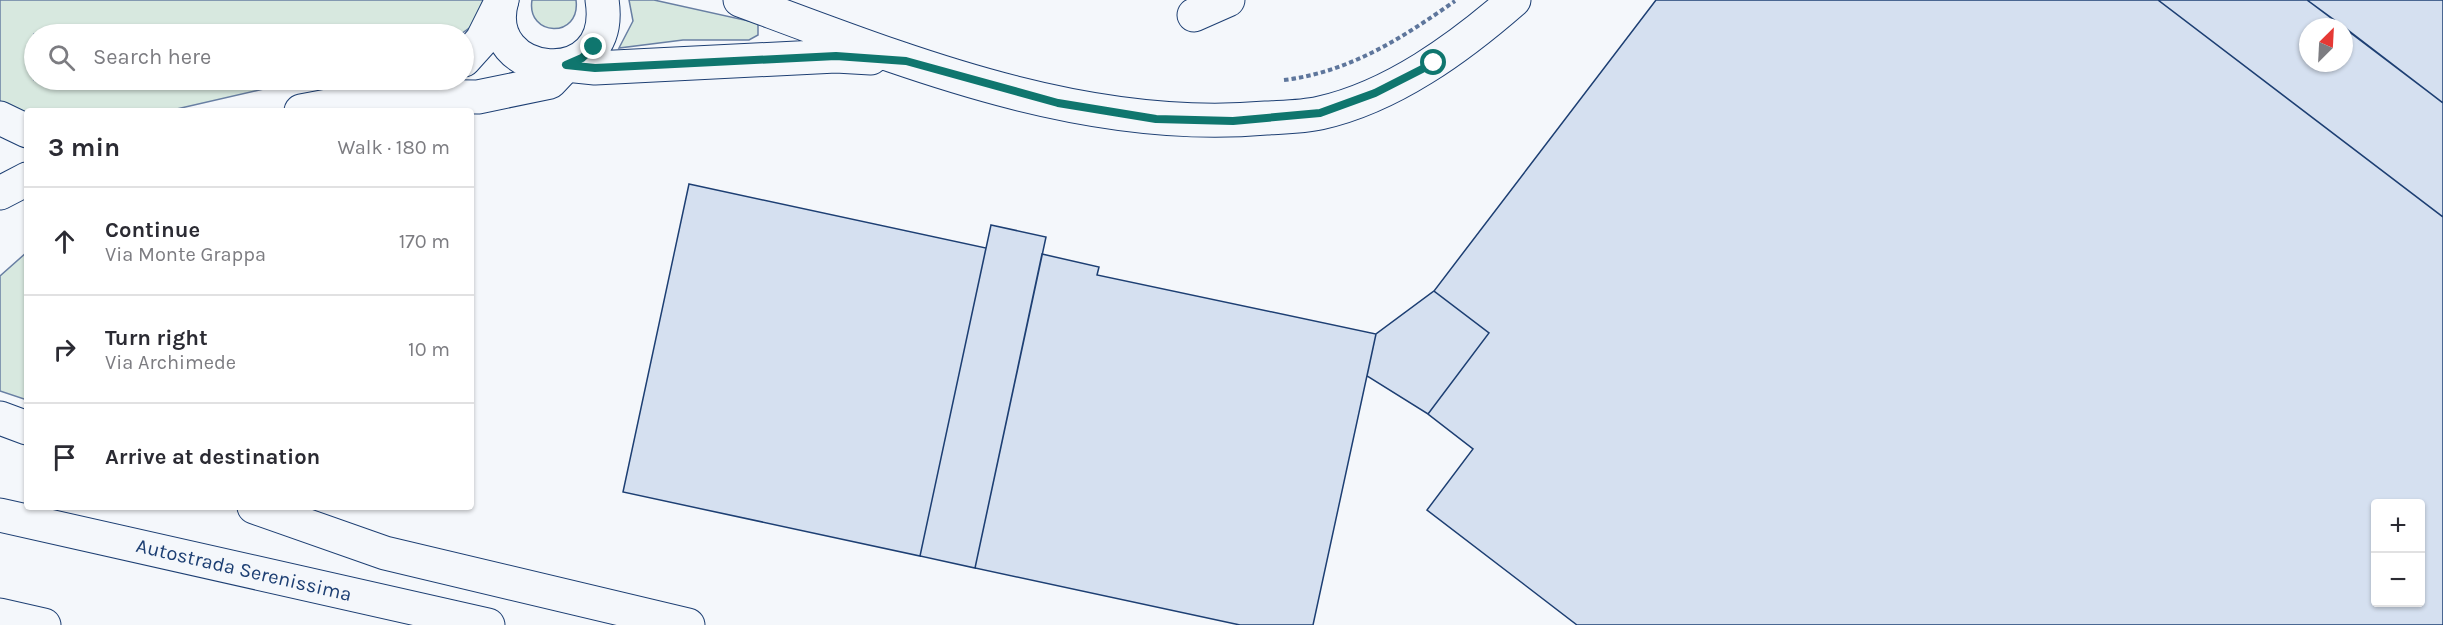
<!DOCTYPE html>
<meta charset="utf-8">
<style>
:root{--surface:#fff;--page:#f2f2f3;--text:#2b2b33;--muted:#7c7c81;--line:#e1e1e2}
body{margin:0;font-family:Karla,sans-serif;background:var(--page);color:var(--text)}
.controls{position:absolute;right:18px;bottom:18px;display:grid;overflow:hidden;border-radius:6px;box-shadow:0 2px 4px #0004}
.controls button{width:54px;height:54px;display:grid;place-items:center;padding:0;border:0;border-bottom:2px solid var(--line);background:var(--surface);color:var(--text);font:30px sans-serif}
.compass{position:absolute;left:2299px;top:18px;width:54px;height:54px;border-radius:50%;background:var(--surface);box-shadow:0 2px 4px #0004;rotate:24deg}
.stop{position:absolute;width:18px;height:18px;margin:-14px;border:4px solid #0f766e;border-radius:50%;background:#fff}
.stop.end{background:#0f766e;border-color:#fff;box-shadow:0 2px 6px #0008}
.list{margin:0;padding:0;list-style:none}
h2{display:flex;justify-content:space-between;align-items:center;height:78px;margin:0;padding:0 24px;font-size:26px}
h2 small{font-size:20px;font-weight:400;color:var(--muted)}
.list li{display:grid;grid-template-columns:39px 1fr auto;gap:18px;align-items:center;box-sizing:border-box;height:108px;padding:0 24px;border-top:2px solid var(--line)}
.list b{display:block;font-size:22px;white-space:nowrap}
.list p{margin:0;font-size:20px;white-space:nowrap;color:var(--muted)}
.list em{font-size:20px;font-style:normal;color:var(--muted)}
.icon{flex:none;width:33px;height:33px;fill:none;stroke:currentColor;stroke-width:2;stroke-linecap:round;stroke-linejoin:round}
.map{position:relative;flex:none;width:2443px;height:625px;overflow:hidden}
.search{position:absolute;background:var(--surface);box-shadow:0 2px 4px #0004;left:24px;top:24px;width:450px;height:66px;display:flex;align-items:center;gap:15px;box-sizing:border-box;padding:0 21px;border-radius:33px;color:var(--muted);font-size:22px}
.panel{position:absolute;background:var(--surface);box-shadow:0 2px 4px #0004;left:24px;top:108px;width:450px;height:402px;border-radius:6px}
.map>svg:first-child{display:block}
</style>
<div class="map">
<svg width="2443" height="625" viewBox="0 0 2443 625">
<rect width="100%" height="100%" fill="#f4f7fb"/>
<path fill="#d7e8df" stroke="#687fa3" stroke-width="1.5" d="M0,0H491L476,23L461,34H34V80H303L168,111H27V119L0,106Z
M532,0H576C581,39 526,37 532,0Z
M629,0H654L758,23V35L749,40H683L619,48L633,21Z
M27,252V400L0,391V276Z"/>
<path fill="#d5e0f0" stroke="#1d3f73" stroke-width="1.5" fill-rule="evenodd" d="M1656,0H2158L2443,217V625H1577L1427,510L1473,449L1428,414L1489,333L1434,291ZM2376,504H2420V602H2376Z
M2158,0H2307L2343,27H2308V63H2344V28L2443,103V217Z
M2307,0H2443V103L2344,27Z
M689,184L986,248L920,556L623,492Z
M991,225L1046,237L975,568L920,556Z
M1042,254L1099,267L1097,275L1376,334L1313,625H1240L975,568Z
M1434,291L1489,333L1428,414L1367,376L1376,334Z"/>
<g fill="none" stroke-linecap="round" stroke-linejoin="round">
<defs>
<path id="minor" d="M502,0C479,80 617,95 602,0
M740,0C907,62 1084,134 1266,118C1283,117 1303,117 1320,113C1392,97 1459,48 1514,0
M1194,15L1228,0
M566,65L595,68L836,56L871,58"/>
<path id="major" d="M464,60L482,40L502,0
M381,96L478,97L550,82L566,65
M301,111L381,96L402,88
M0,118L27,131
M0,193L27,179"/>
<path id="highway" d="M0,418L27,428
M254,507L385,553L688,625
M0,515L488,625
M0,615L44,625"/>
</defs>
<use href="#minor" stroke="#1d3f73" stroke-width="35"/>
<use href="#major" stroke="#1d3f73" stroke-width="35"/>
<use href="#highway" stroke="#1d3f73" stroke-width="35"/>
<path stroke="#5e769c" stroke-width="4" stroke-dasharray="4.5 3" stroke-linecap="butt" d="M1284,80C1350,72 1402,38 1455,1"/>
<use href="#minor" stroke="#f4f7fb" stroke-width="33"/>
<use href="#major" stroke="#f4f7fb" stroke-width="33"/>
<use href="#highway" stroke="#f4f7fb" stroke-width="33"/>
</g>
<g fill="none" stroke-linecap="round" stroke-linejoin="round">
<path stroke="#0f766e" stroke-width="8" d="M594,47L582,58L566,65L595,68L836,56L906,61L1058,103L1156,119L1233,121L1320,113L1375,93L1434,63"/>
</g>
<g text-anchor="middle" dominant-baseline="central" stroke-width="4.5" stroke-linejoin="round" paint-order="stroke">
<g font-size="20" fill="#1d3f73" stroke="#f4f7fb">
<text transform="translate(244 570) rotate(13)">Autostrada Serenissima</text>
</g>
</g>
</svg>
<div class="controls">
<button>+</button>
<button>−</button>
</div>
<svg class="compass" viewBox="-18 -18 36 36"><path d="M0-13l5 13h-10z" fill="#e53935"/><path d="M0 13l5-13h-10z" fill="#7c7c81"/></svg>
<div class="stop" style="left:1434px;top:63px"></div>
<div class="stop end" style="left:594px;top:47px"></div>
<div class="search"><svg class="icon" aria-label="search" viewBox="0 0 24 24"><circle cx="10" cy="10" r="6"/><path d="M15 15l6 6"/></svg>Search here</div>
<section class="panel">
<h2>3 min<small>Walk · 180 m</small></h2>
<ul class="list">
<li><svg class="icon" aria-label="ahead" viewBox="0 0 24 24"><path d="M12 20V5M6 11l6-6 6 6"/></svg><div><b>Continue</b><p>Via Monte Grappa</p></div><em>170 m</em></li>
<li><svg class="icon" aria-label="right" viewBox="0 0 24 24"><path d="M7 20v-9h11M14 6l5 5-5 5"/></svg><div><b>Turn right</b><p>Via Archimede</p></div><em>10 m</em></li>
<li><svg class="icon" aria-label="arrive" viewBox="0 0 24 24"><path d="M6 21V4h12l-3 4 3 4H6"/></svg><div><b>Arrive at destination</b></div></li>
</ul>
</section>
</div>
